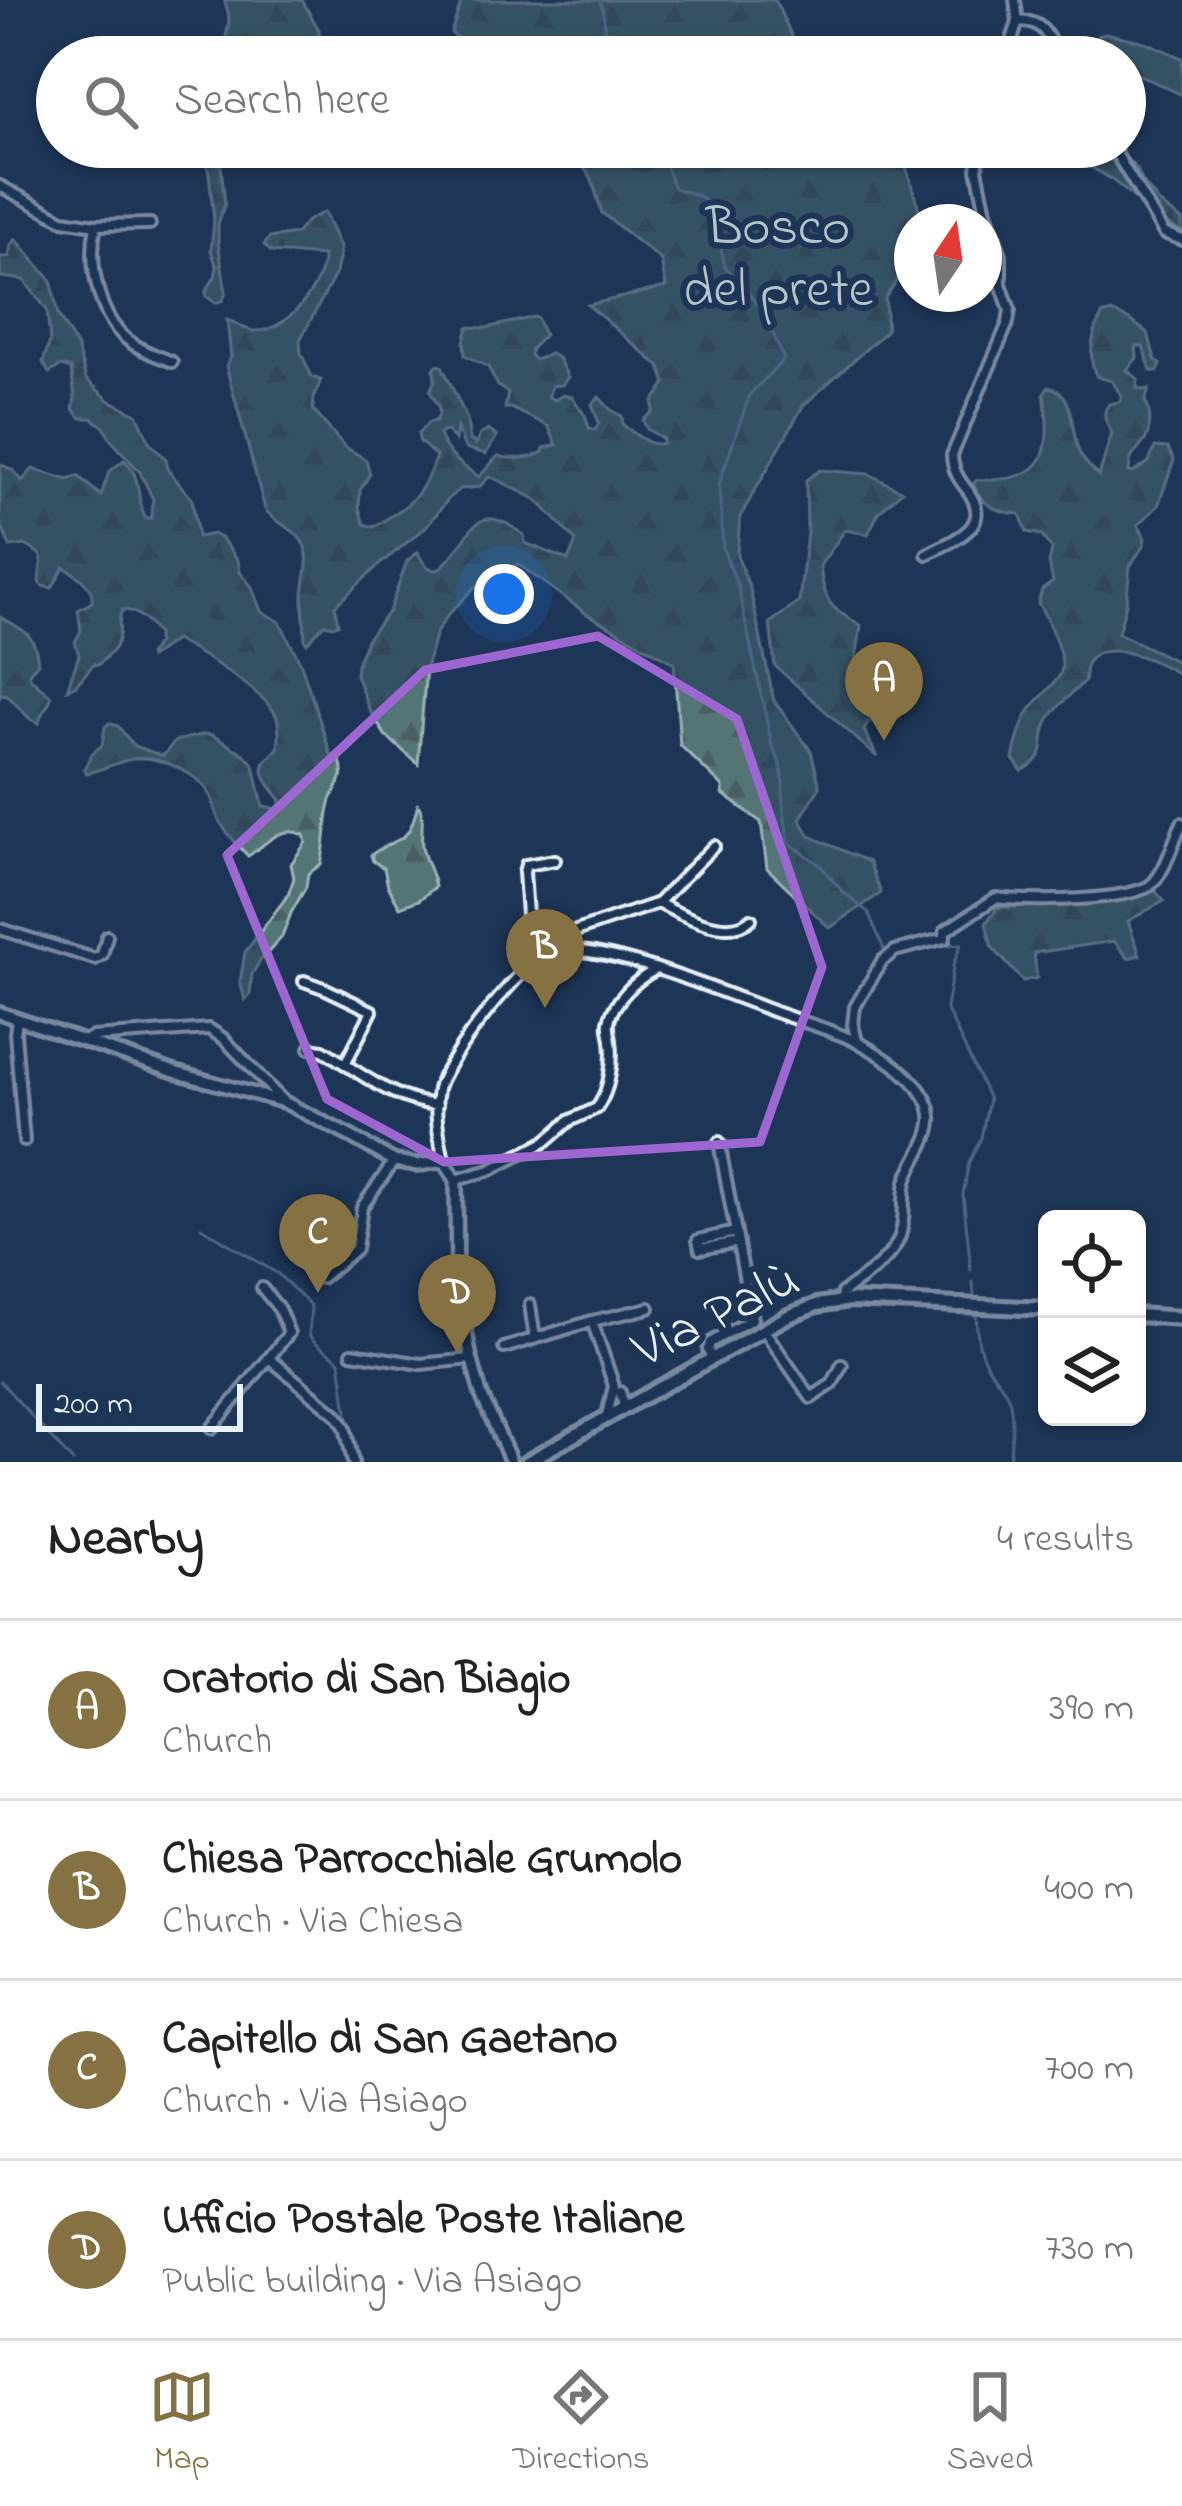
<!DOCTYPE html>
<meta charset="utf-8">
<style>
:root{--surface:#fff;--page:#f2f2f2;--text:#222;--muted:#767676;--line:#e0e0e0;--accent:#857141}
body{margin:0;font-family:"Indie Flower",sans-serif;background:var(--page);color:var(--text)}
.controls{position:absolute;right:36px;bottom:36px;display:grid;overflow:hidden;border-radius:18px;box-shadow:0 3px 9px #0004}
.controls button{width:108px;height:108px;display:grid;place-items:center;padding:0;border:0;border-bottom:3px solid var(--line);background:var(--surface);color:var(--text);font:60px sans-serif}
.compass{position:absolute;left:894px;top:204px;width:108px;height:108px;border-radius:50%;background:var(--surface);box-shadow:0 3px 9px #0004;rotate:13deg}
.scale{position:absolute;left:36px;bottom:30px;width:207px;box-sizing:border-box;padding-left:12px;border:6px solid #e8f1f8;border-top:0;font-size:33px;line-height:42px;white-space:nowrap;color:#e8f1f8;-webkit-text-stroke:9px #1d3557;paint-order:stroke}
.you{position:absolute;left:504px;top:594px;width:42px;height:42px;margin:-30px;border:9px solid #fff;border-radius:50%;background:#1a73e8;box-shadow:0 0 0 18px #1a73e833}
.badge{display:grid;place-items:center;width:78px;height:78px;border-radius:50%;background:var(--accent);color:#fff;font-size:39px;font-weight:700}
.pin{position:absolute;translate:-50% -99px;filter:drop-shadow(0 3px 6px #0008)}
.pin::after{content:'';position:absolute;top:63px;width:42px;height:36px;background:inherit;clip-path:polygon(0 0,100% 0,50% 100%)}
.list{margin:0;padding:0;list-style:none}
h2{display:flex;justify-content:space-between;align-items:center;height:156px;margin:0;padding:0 48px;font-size:51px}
h2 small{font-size:39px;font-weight:400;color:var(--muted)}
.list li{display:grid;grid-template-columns:78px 1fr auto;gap:36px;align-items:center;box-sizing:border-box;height:180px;padding:0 48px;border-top:3px solid var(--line)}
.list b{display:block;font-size:45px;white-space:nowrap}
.list p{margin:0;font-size:39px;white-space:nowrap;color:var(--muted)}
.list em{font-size:39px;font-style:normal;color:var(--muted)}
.icon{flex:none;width:66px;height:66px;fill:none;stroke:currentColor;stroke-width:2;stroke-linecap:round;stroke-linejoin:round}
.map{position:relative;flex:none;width:1182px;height:1462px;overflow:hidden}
.search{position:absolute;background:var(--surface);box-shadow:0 3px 9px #0004;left:36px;right:36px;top:36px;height:132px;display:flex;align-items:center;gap:30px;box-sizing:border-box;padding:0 42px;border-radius:66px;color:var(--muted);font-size:45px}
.sheet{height:876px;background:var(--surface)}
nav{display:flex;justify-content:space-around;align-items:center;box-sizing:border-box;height:168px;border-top:3px solid var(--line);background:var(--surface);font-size:33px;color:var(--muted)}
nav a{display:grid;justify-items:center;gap:6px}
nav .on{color:var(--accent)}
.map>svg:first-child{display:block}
</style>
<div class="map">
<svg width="1182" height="1462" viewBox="0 0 1182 1462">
<defs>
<pattern id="forest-firs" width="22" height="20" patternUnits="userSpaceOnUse" patternTransform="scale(3)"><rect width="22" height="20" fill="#537575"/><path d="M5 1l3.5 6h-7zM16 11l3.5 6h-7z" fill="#4c5e60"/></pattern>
</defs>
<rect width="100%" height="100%" fill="#1d3557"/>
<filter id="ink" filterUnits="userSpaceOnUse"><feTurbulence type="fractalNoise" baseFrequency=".00833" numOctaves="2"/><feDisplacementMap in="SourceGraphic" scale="24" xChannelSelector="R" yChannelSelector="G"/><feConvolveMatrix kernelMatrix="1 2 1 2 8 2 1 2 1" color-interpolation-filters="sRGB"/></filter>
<g filter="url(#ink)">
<path fill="url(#forest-firs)" stroke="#9eb3b6" stroke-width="3" d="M224,0H302L319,30L321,51L314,57H226C221,31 236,28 224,0Z
M462,0H775L798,50L827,57H482L451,33Z
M1106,33L1145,42L1182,58V95L1125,68V57H1097L1092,44L1099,35Z
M202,147H219L225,204L218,224V243L226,292L223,300L216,303L206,296V291L215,277L217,267L211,250L214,220L209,173Z
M567,147H900L923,222H912V258L885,298L887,330L803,406L740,517L737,555L750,589L774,701L811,751L820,787L800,819L810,836L869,862L881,893L830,928L767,868L761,822L723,794V787L680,745L674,663L587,614L518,564L474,588L448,615L436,633L426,668L418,764L385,735L369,709L356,675L357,664L368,637L389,611L407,561L418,552C422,562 427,570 438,570C475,540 470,494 524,535L525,543L568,560L576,541L537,500L490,476L479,487L460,489L450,497L424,529L380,564L335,606L338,624L333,626L324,624L307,643L305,640C305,627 303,613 303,600C302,575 317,555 296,534C285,524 274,522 265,509L226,366L231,357L227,320C236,322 244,330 254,331C286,333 324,285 323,256L271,252L264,245L269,238L296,234L307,221L324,212L340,247V254L336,273L300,340L301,353L312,377L321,380L314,397L313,410L344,446L366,460L370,474L360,490L359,508L364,524L374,527C411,503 421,500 436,456L420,442L418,434L429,422L436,421C444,408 435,403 430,391L435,380L434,369L437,365L442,366L467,419L470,440L476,444L480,435L488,430L497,436L486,454L465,448L457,428L455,440L447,431L442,432L439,435C448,456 461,465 479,477L498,456C510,460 532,459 543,452L544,448L557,445L548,426L511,408H505L508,393L498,386L488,367L465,355L464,342L468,327L486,328L534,317L537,318L544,335L531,349L530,355L535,360L550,354L558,358L568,377L562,385L552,386L548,397L555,400L563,395L572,397L586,417L589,428L595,430L599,423L592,404L599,397L611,410L622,416L623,425C634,433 650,448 663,443V439L647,429L643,420L653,412V402L666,383L660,367L588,305L666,287L661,260L602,213L591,177Z
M1078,147H1113L1136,168L1142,181L1160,204L1182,220V232C1142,214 1123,178 1080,163Z
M16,239L51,280L58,315L77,347L86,379L109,400L137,414L150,443L166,459L168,470L192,499L198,537L213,534L222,539L238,560L240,572L252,587L261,611L280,622L301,664L329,749L331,755L339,757C348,782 335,783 330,804C325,822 326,845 321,864L308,874L306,887L291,913L282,937L260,961L252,974L250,994L245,1000L240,982L245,952L288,895L294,878L291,864L306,842L304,835C280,824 267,844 248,856C238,845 224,832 218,818C214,809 214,800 208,791C196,773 162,758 141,758C122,758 105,770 87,773L84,769L91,755L102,745L105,727L109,723L118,726L134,746L163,756L175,741L205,734L212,735L244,754L254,765L263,806L279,809L281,800C274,791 256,774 266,761C269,756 275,753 278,748C279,739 280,727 277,718C270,694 198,652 175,640L150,658L149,655L157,643V634C148,623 137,609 122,610C117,621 121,625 119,636C118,648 106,657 98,665L94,664L75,686L67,689L79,655L75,642L81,631L78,610L92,602C95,586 75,574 64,567L52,588L42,586L39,582C40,559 50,558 25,545L10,547L0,522V464L14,471L22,481L33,469L68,480L78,476L101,496L109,472L124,460C143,476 135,498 145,518H151L153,499L140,472L111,440L104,427L92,418H81L73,409L75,397L71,369L61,366L49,373L43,362L50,341L47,310L24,280L0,277V257H9L11,245Z
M1111,312L1128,319L1148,333L1155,359L1161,365L1158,371H1151L1143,346H1136L1137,358L1127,370L1138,379L1137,388L1145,390L1149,389L1145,401C1151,411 1152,432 1143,443C1134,457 1130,452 1129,472L1133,473L1149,462L1155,447L1168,448L1174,460L1158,506L1138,525L1145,538L1144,545L1130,566L1126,604L1118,633L1182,664V677C1160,660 1081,626 1085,681C1077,688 1054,710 1049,719C1036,742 1053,755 1022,771L1013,759C1015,746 1021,725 1028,713C1035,699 1063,681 1062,666C1062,651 1046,616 1038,603L1042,590L1053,582L1049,563L1052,549L1041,535L1027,532L1020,514C997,512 983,507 973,484L977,480C1049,482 1052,453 1044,393L1048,387C1077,390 1069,433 1080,454C1084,462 1094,471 1099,476L1112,433C1107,422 1100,415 1109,404L1119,402L1122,397L1112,381L1097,377C1087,360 1092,333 1102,315Z
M820,470L869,474L902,491L879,512L868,534L845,530L820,566C824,601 829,609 861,625L856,659L862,679L885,689L897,698L900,718L868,722L864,730L877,757L775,666L770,623L799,602L807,532L806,480Z
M0,617C24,630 36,634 38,663L29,673L31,679L51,696C50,707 40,712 39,723L30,719L7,695L2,694L0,697Z
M418,804C426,818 420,830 422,846C424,861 433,872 435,887L419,900L400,907L388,886L384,868L373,861L371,855C399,833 407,850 418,804Z
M1154,889L1164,901L1128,921L1140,955L1128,958L1114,941L1034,953L1037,978L1023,981L992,947L986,923L997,908L1120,898Z"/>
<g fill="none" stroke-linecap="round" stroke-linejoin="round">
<path stroke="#85a2b5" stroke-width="3" d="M599,0L603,10L608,57
M658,147L674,188L699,196L712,208L708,229L721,248L725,266L763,311L784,359L750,394L719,483L723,549L738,587L772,746C784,767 783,780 783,803C784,816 787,830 789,843L819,864L844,893L868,912L887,956L894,957L946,945L961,944L954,962L946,1008L989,1099L981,1138L969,1162L963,1194L971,1270
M201,1227L278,1274L311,1306L309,1335C318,1348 330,1351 340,1361L349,1427
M973,1282L974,1294
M976,1312C977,1329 977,1346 985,1361C992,1376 1006,1386 1010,1403C1014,1422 1011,1443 1009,1462
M0,1381L73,1462"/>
<defs>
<path id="minor" d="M1018,22C1043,18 1049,38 1058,57
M1006,57L1018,22L1015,0
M1112,147L1164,233L1182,240
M0,186L63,220L96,225L150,224
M96,225C88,262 97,317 129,341C141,351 158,356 172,362
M927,554C954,540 994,527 968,491C959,480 952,469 952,455L1008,323L1010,310L1001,284V255L986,212L977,169L981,147
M658,903C681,915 729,940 751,919
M0,929L95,959L102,955L107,936
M564,950L568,938L576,931L658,903L714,846
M542,955L528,929L524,872L526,865L555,860
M304,981L326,989L372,1011L345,1064
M17,1020L15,1033L24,1141
M84,1041L93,1037L209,1029L224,1039L283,1101
M857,1041L853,1025L855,1007L882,961L895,951L945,938V931L996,898C1023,902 1135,902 1153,883C1167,868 1173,842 1182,823
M310,1048L323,1050C359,1072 393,1101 437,1105
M444,1161C440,1138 433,1114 438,1089C444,1062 524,958 551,952C600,940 728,995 778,1013C805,1023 837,1031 863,1045C887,1059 919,1079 929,1106C939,1133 913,1157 906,1182C902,1199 906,1219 900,1236C892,1260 861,1279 842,1293L841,1300
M456,1180L490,1170L545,1142L569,1121L597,1108C609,1091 614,1062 611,1041C610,1032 608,1030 609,1022C613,1001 637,979 655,970
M736,1232L698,1240L700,1249L738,1242
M321,1278L356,1249L362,1207L394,1161
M530,1305L535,1338
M592,1321L649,1308
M764,1330L811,1398L832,1384L842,1365
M504,1348L592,1321L614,1386L607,1415
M352,1353L421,1364L471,1359
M270,1359L337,1415L345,1427L353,1462
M712,1359L708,1350L710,1343L752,1319L719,1142
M620,1392L624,1406
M212,1428L289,1333L279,1309L262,1288"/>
<path id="tertiary" d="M0,1013L178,1073L284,1102L350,1136L394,1161L418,1165L444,1161L456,1180L457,1287L470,1353L481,1394L511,1462"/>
<path id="secondary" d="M1137,1315L1182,1318
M527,1462L788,1316L817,1305L850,1300L1047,1309"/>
</defs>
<use href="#minor" stroke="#e8f1f8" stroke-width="16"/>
<use href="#tertiary" stroke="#e8f1f8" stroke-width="18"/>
<use href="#secondary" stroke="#e8f1f8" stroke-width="20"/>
<use href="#minor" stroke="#1d3557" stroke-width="8"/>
<use href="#tertiary" stroke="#1d3557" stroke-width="9"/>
<use href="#secondary" stroke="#1d3557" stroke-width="10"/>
</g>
</g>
<path d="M0 0H1182V1462H0ZM598,636L737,719L822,967L760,1142L444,1162L327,1099L227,855L425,670Z" fill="#1d3557" fill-opacity=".55" fill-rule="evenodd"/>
<path fill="none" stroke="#9c67d0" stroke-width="9" stroke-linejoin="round" d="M598,636L737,719L822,967L760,1142L444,1162L327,1099L227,855L425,670Z"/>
<g text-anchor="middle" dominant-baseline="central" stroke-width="12" stroke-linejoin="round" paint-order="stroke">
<g font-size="54" fill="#b4c6ca" stroke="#1d3557">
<text x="778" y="230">Bosco<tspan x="778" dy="62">del prete</tspan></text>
</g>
<g font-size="54" fill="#e8f1f8" stroke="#1d3557">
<text transform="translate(717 1317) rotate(-26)">Via Palù</text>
</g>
</g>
</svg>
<div class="controls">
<button><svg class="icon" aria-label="locate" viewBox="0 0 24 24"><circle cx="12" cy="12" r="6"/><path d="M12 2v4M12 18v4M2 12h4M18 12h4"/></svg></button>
<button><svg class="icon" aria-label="layers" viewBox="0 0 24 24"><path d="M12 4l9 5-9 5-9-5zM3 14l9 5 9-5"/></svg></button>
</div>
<svg class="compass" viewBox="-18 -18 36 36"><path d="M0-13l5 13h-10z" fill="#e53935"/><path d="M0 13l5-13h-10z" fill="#767676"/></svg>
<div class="scale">200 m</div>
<div class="you"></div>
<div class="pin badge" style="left:884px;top:741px">A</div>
<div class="pin badge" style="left:545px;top:1008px">B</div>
<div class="pin badge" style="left:318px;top:1293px">C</div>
<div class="pin badge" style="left:457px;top:1353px">D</div>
<div class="search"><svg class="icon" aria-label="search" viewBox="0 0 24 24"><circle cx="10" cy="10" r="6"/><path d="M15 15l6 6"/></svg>Search here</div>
</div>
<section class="sheet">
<h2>Nearby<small>4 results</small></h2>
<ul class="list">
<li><span class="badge">A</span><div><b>Oratorio di San Biagio</b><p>Church</p></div><em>390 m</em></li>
<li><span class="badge">B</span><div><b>Chiesa Parrocchiale Grumolo</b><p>Church · Via Chiesa</p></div><em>400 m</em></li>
<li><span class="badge">C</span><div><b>Capitello di San Gaetano</b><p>Church · Via Asiago</p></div><em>700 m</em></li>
<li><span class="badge">D</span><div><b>Ufficio Postale Poste Italiane</b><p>Public building · Via Asiago</p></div><em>730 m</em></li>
</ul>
</section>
<nav>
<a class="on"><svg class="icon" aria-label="map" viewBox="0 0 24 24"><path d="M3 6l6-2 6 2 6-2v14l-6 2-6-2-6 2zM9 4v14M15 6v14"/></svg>Map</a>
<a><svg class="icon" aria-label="directions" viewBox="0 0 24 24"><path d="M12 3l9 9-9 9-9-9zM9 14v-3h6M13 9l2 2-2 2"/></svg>Directions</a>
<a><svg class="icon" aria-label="saved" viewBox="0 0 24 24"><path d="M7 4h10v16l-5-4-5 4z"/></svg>Saved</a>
</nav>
